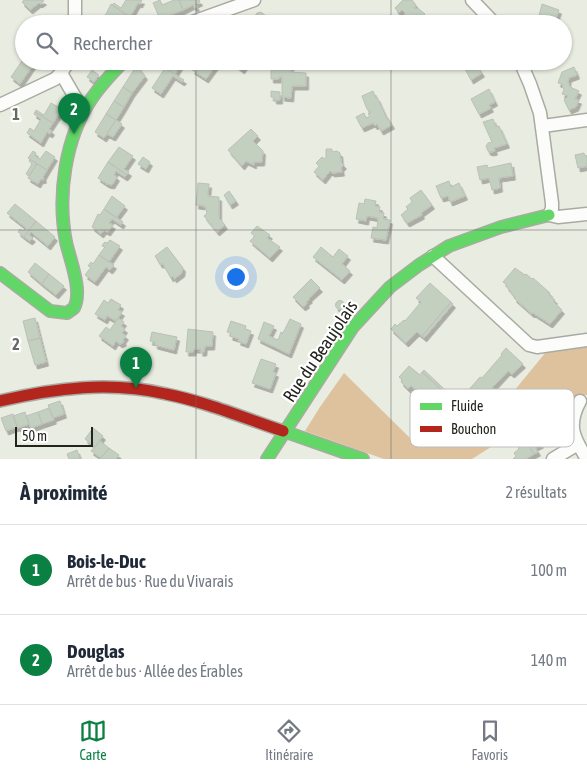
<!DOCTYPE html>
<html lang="fr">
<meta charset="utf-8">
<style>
:root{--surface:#fff;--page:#f2f2f3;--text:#1f2937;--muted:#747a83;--line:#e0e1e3;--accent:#0b8043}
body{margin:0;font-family:"Asap Condensed",sans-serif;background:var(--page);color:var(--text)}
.scale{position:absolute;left:15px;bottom:12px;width:78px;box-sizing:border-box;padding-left:5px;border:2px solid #23241d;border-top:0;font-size:14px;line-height:18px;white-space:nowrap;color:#23241d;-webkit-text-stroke:4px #fff;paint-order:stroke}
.you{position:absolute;left:235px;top:276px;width:18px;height:18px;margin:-12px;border:4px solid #fff;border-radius:50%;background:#1a73e8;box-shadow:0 0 0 8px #1a73e833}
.badge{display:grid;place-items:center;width:32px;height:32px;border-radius:50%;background:var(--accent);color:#fff;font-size:16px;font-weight:700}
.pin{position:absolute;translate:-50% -41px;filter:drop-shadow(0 1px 2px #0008)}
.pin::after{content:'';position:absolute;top:26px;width:18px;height:15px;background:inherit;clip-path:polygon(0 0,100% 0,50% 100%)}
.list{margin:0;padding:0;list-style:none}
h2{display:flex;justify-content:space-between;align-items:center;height:65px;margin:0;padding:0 20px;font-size:21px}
h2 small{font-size:16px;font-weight:400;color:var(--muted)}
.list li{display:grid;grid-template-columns:32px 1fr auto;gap:15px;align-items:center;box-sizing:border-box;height:90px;padding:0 20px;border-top:1px solid var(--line)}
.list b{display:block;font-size:19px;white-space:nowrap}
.list p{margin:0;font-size:16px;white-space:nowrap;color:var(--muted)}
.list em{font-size:16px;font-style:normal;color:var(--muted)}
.icon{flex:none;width:28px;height:28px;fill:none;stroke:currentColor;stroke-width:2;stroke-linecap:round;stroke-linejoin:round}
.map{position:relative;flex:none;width:587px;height:459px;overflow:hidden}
.search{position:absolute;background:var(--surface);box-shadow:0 1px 4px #0004;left:15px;right:15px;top:15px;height:55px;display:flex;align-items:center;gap:12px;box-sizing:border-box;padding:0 18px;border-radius:28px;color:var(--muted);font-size:19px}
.sheet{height:245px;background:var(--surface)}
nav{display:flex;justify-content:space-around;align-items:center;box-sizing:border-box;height:70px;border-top:1px solid var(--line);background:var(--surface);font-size:14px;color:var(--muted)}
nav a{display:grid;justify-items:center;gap:2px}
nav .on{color:var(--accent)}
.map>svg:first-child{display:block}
</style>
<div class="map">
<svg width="587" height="459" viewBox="0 0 587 459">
<defs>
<filter id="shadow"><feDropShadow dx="2.5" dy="4" stdDeviation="0" flood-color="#0004"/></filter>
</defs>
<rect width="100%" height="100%" fill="#e9ece1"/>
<path fill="#ddc29d" d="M587,345V395L576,398L545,413L472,459H384L305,431L320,407L344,373L411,439L440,447L450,444L477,419L495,414L546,352Z"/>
<path fill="#c3cfbf" stroke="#bcc0b9" filter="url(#shadow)" d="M24,0H42L44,1L40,4L39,3L30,10L22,2Z
M126,0H142L140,4L138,3L130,17L112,5L114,3L121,8Z
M160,0L162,5L174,0H179L183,10L160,19L153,3Z
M179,0H199L200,2L195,4L197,7L194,8L193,5L183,10Z
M403,0H412L416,5L414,8L419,9L425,14L415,24L410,19H405V13L402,10L399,13L395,8Z
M111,4L130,17L125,24H112L104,18Z
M542,4L559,10L554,24H537Z
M261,12L266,16L267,19L264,24H250L251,23L248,21L250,18L253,19L257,13Z
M24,58V61H28L33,65L20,84L11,77Z
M169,61H183L175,74L165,68Z
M198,61H219L206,79L192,70Z
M236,61H243L246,64L242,70L234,64Z
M461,61H476L475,63L482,73L471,80Z
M277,63H291V72L306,73V86H292L291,98L282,97V77H279V79H271V69H277Z
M137,65L145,76L132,93L123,87Z
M574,67L577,75L569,78L568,82L570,87L579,91L575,99L579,100L576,107L569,110L564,100L568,96L562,94L564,90L562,84L558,83L562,72Z
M165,68L184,80L182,82L173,76L161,94L152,88Z
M92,70L99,75L94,82L87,77Z
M123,87L132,93L124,107L114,101Z
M489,89L495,102L489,105L491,108L479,114L471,99Z
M271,91L280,92V100H274V97H271Z
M373,91L376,98L377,97L387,119L388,118L392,125L381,131L377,124L375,126L373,123L362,128L356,117L364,113L366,118L370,116L368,114L371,112L367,109L362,96Z
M114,101L124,107L116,120L106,114Z
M51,103L62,109L53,123L35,112L36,110L44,115Z
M35,112L53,123L49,129L52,131L50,134L47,132L41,143L27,133L30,128L34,131L41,119L34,114Z
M106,114L116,120L104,138L95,132Z
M493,119L496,127L499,126L507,144L494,148L495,151L491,152L488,151L486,146L488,143L492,142L483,122Z
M116,120L122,124L113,137L107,134Z
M251,129L258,136L253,141L263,151L262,162H254V165L246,161L242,166L228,150Z
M119,147L133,156L124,169L129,172L127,175L108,162Z
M326,149H332V152L337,151L340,153L341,162L344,165L341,168L342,172L332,173L330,171L323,180L314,172L319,166L316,163L322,157L325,159L326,157Z
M33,151L36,153L35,156L40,159L46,151L55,157L47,170L28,158Z
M584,153L585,156L587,155V168V166L578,168L575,155Z
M143,157L150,162L146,169L138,164Z
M30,159L37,164L29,176L26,174L32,164L29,161Z
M108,162L127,175L125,177L116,171L114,175L117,177L112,185L107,184L98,178Z
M511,163L513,176L499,178L500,188L492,190L489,178L480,180L477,167L487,165L488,168Z
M37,164L47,170L43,177L44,178L43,180L41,179L38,184L28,178Z
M449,181L451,187L459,183L465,196L450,202L448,196L441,198L436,186Z
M198,183L209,184L208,196L219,197V218L225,225L217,232L204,216L207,213L205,206L196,205Z
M421,190L432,205L421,213L422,215L407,223L401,215L408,209L406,207L412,202L410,198Z
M229,191L236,201L230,205L224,195Z
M112,196L125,206L116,218L104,209Z
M365,199L376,201L375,206L380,207L379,212L384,213L383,219L390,220L386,240L371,238L373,227L377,228L378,218L367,216L366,221L356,219L359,203L364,204Z
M15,204L36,221L24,237L18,232L20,229L23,231L26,228L7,213Z
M104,209L123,222L121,225L112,219L109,223L113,225L108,232L104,230L101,234L92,227L98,214L100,215Z
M36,221L55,237L48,246L31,232L29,235L33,238L30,241L24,237Z
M257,226L270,235L267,238L280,247L270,258L250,241L255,236L251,233Z
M110,240L120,246L109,262L99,255L105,247L102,246L103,244L105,242L107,243Z
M167,247L183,268L182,273L174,279L173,276L171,278L163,264H160L155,256Z
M321,247L333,257L339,249L348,256L342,264L350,271L342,280L313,257Z
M99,255L114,265L110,270L106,267L95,282L85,275L91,267L88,266L91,262L93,264Z
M35,263L49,274L42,284L28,272Z
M515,268L525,275L526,274L532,279L533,278L550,293L549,295L555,300L553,301L562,310L550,324L533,313L532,314L514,298L515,297L506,286L507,285L503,282Z
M49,274L64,286L56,295L42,284Z
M311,279L320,288L309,298L310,299L306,302L307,304L303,307L293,297Z
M430,283L451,302L422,336L417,332L406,343L391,329L395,324L397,326L404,320L405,321L421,302L416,298Z
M111,299L121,305L118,310L122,312L116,321L107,316L105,320L95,314L104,300L108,303Z
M335.5 305a4.5 4.5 0 1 1 9 0a4.5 4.5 0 1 1-9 0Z
M451,302L453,304L424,338L422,336Z
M35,318L40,338L28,341L23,321Z
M118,318L124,322L121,326L125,329L122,333L126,336L123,340L124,342L120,344L116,341L113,346L99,336L106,327L110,330Z
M290,319L301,324L289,354L258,339L264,322L274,326L269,336L278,340L281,332L283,333Z
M231,321L246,326L245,329L251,331L246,344L238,341L239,339L230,336L231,333L227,332Z
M188,329L213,332L212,346H205L204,352H200L201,349H194L193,352H186Z
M152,332L177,337L174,350L155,345V342L150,341Z
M40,338L46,362L35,365L28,341Z
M506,348L523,364L512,374L508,371L492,388L496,391L492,396L494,397L483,410L465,394L480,377L482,378L502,355L501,354Z
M261,359L276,364L273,372L276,373L270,389L252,383Z
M409,366L420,375L422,372L455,402L438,421L423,410L428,404L419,396L421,394L411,386L408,389L401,382L402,380L399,377Z
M424,370L457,401L455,402L422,372Z
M60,401L64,414L53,418L48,405Z
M49,408L54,420L42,424L38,412Z
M25,412L29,424L18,428L13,416Z
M38,412L42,424L31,428L26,416Z
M13,414L17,427L6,431L1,418Z
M93,428L103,436L95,447L85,439Z
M535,433L541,444L535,447L538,452L534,454L525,439Z
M100,441L109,448L101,458L91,451Z
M527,443L534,454L526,459H513L516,456L514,453L519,449L518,448Z
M109,448L119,455L116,459H102L101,458Z
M77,450L80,459H69L67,454Z"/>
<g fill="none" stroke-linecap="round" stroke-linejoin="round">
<defs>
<path id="street" d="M75,0V24
M472,0L495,24
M187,24L254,0
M520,61L530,84L540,113L552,203V209L549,215L558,217L587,214
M61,73L83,111
M0,105L55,79L61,73L69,61
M543,126L587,120
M433,256L529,345L537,347L587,340
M580,401C567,425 573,437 587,459
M553,459L578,444"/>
<path id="fast" d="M0,273L50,311L67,313L74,308C83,291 70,260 66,242C57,195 65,138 92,98C101,85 112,73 124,61
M283,431L363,459
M267,459L353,327L390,287L419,265L449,246L501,227L549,215"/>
<path id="jam" d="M0,401C55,388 110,381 166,394C206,402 244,418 283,431"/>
</defs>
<use href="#street" stroke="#a9aba3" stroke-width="15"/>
<use href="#fast" stroke="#a9aba3" stroke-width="14"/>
<use href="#jam" stroke="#a9aba3" stroke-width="14"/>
<use href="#street" stroke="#fcfcfa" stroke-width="12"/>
<use href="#fast" stroke="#63d668" stroke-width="11"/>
<use href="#jam" stroke="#b3261e" stroke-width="11"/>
</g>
<path fill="none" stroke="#686a62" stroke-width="1" stroke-opacity="0.55" d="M196,0V24M391,0V24M196,61V459M391,61V459M0,230H587"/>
<g text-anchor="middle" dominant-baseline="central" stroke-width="4.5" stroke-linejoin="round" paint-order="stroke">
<g font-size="18" fill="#23241d" stroke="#fff">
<text transform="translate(320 351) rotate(-56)">Rue du Beaujolais</text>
</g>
</g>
<rect x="410" y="389" width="164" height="58" rx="8" fill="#fff" stroke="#bdbdbb" stroke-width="1"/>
<rect x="420" y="403" width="22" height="7" fill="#63d668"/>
<rect x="420" y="426" width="22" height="6" fill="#b3261e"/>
<g font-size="14" fill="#23241d">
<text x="451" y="411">Fluide</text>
<text x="451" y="434">Bouchon</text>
</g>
<g font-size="16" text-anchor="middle" font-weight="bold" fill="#686a62" stroke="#fff" stroke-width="4.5" stroke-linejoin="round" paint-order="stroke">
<text x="16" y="120">1</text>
<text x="16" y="350">2</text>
</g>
</svg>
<div class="scale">50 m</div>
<div class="you"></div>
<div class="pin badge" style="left:136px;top:388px">1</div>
<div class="pin badge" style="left:74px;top:134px">2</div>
<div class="search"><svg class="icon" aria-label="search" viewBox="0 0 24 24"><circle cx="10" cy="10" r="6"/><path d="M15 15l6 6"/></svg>Rechercher</div>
</div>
<section class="sheet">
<h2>À proximité<small>2 résultats</small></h2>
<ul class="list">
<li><span class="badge">1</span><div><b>Bois-le-Duc</b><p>Arrêt de bus · Rue du Vivarais</p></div><em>100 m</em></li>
<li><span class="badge">2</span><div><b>Douglas</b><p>Arrêt de bus · Allée des Érables</p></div><em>140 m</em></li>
</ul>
</section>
<nav>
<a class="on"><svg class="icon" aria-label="map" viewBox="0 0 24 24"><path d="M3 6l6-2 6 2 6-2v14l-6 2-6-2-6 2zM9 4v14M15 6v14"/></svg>Carte</a>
<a><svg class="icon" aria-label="directions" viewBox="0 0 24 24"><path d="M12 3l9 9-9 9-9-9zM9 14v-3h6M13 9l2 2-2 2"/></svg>Itinéraire</a>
<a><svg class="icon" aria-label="saved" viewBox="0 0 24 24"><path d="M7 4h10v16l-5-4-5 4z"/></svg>Favoris</a>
</nav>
